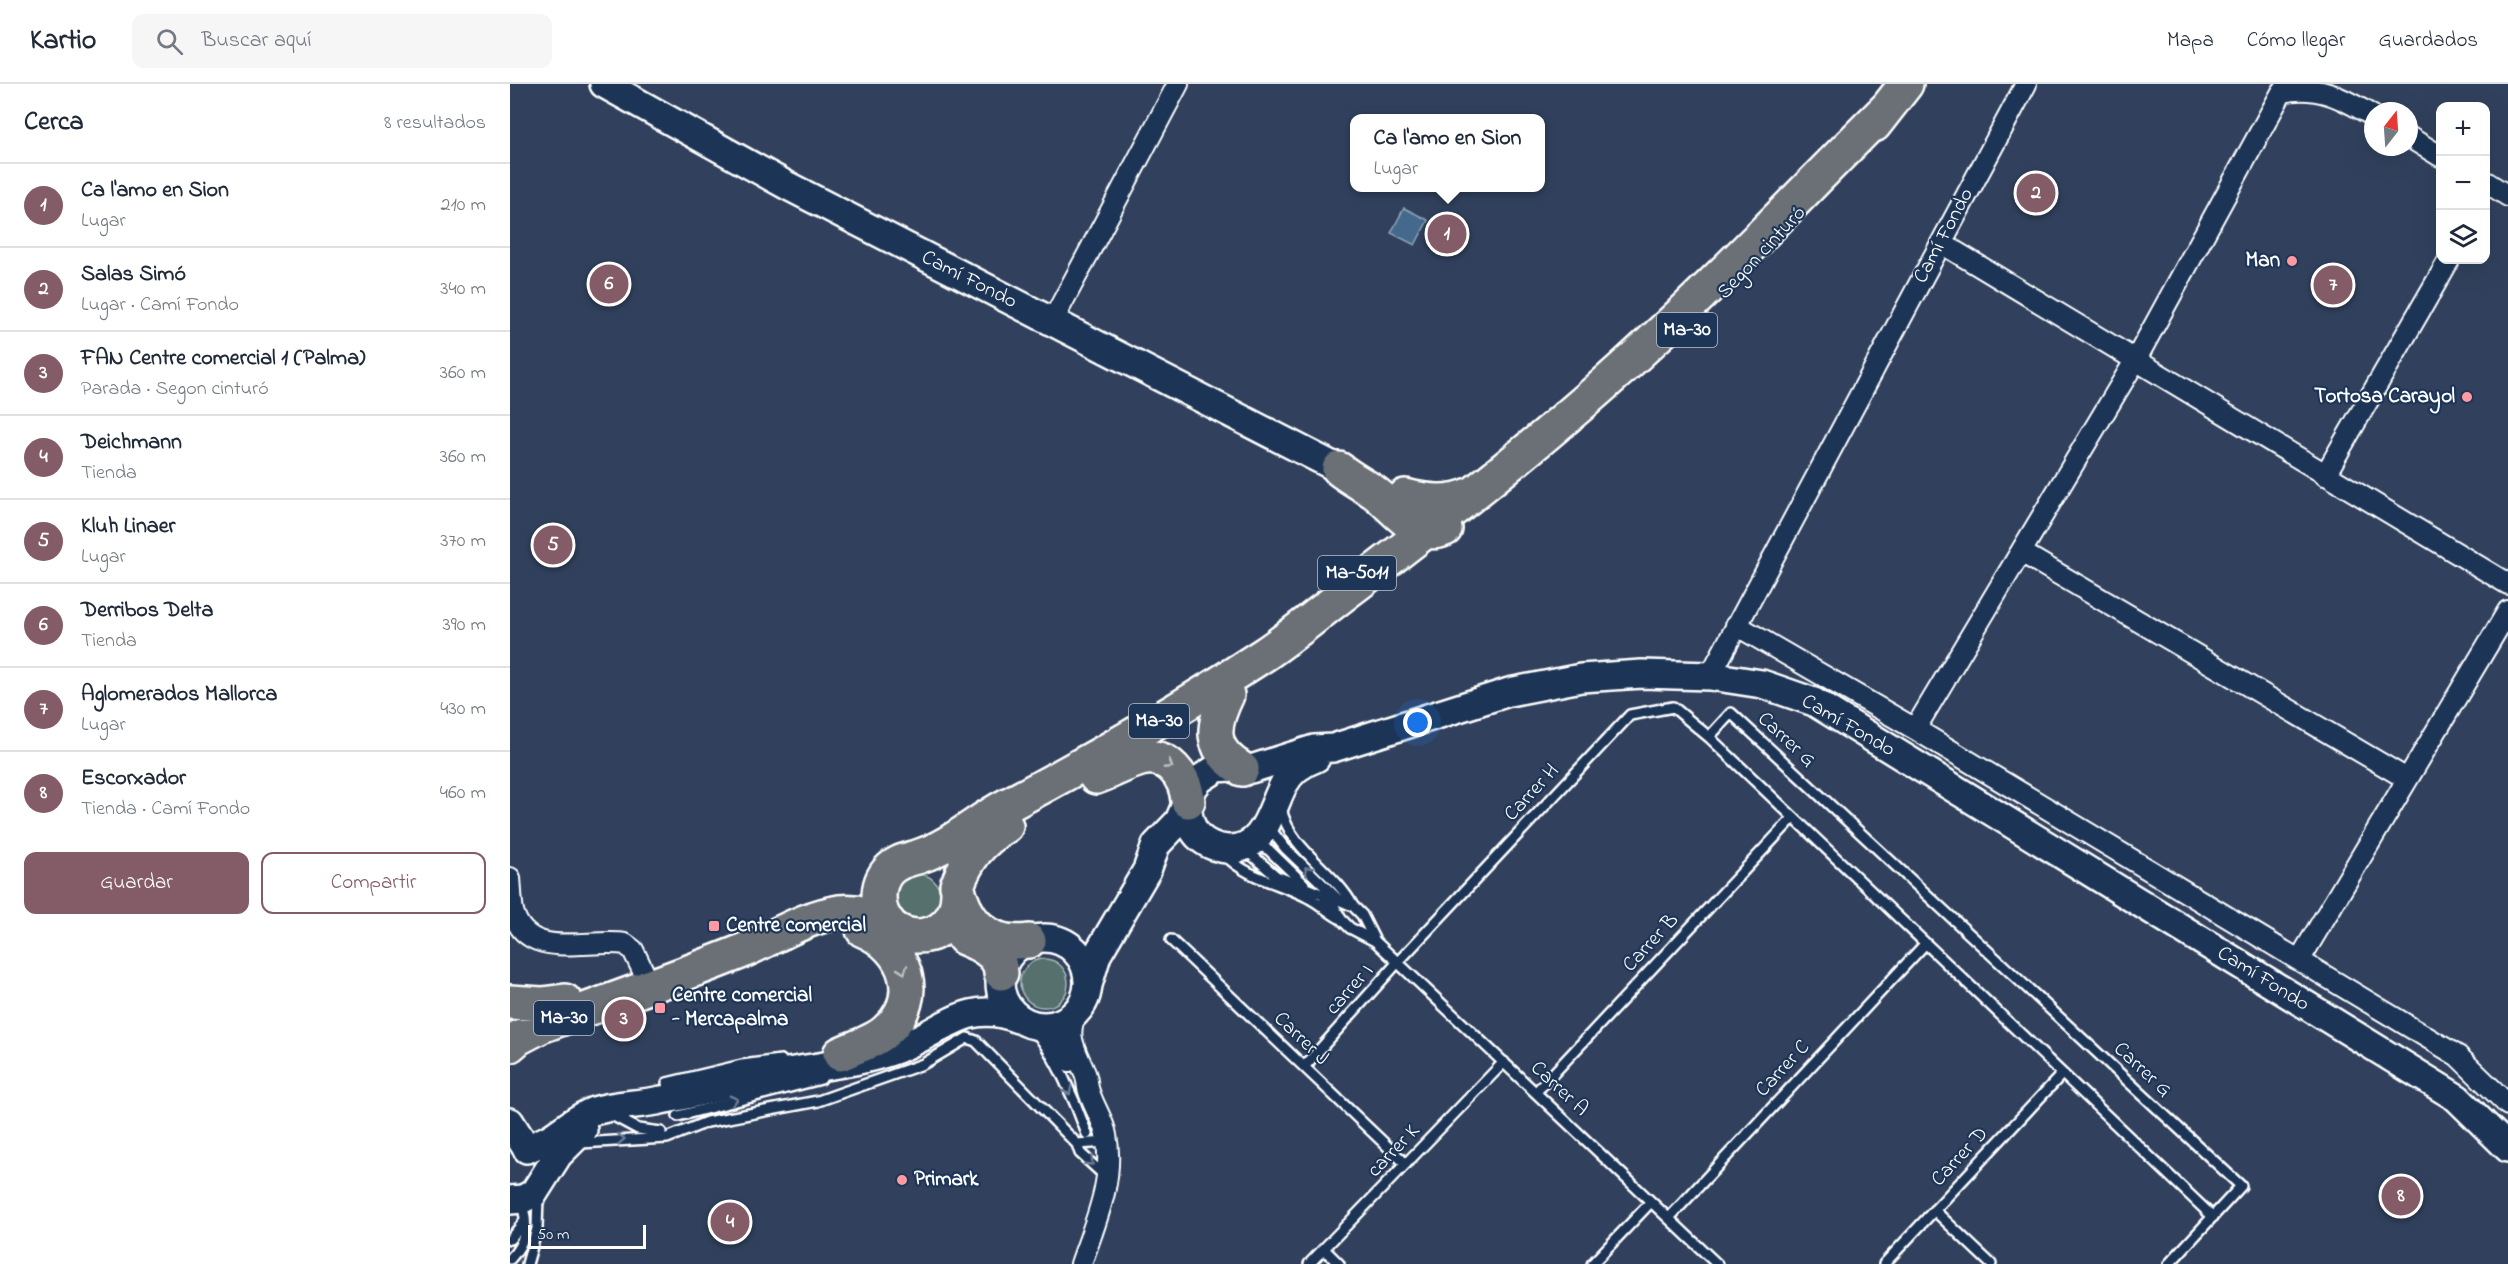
<!DOCTYPE html>
<html lang="es">
<meta charset="utf-8">
<style>
:root{--surface:#fff;--page:#f6f6f7;--text:#1f2937;--muted:#747a83;--line:#e0e1e3;--accent:#845c67}
body{margin:0;font-family:"Indie Flower",sans-serif;background:var(--page);color:var(--text)}
.controls{position:absolute;right:18px;top:18px;display:grid;overflow:hidden;border-radius:12px;box-shadow:0 6px 24px #0002}
.controls button{width:54px;height:54px;display:grid;place-items:center;padding:0;border:0;border-bottom:2px solid var(--line);background:var(--surface);color:var(--text);font:30px sans-serif}
.compass{position:absolute;left:1854px;top:18px;width:54px;height:54px;border-radius:50%;background:var(--surface);box-shadow:0 6px 24px #0002;rotate:17deg}
.scale{position:absolute;left:18px;bottom:15px;width:118px;box-sizing:border-box;padding-left:6px;border:3px solid #fff;border-top:0;font-size:16px;line-height:21px;white-space:nowrap;color:#fff;-webkit-text-stroke:4px #1d3557;paint-order:stroke}
.you{position:absolute;left:908px;top:639px;width:21px;height:21px;margin:-15px;border:4px solid #fff;border-radius:50%;background:#1a73e8;box-shadow:0 0 0 9px #1a73e833}
.badge{display:grid;place-items:center;width:39px;height:39px;border-radius:50%;background:var(--accent);color:#fff;font-size:20px;font-weight:700}
.pin{position:absolute;translate:-50% -50%;border:3px solid #fff;box-shadow:0 2px 6px #0006}
.popup{position:absolute;left:840px;top:30px;width:195px;height:78px;box-sizing:border-box;display:grid;place-content:center;border-radius:12px;background:var(--surface);filter:drop-shadow(0 2px 4px #0005);font-size:20px;white-space:nowrap;color:var(--muted)}
.popup b{font-size:22px;color:var(--text)}
.popup::after{content:'';position:absolute;left:50%;top:100%;margin-left:-12px;border:12px solid transparent;border-top-color:var(--surface)}
.list{margin:0;padding:0;list-style:none}
h2{display:flex;justify-content:space-between;align-items:center;height:78px;margin:0;padding:0 24px;font-size:26px}
h2 small{font-size:20px;font-weight:400;color:var(--muted)}
.list li{display:grid;grid-template-columns:39px 1fr auto;gap:18px;align-items:center;box-sizing:border-box;height:84px;padding:0 24px;border-top:2px solid var(--line)}
.list b{display:block;font-size:22px;white-space:nowrap}
.list p{margin:0;font-size:20px;white-space:nowrap;color:var(--muted)}
.list em{font-size:20px;font-style:normal;color:var(--muted)}
.actions{display:flex;gap:12px;padding:18px 24px}
.actions a{flex:1;padding:14px 0;border:2px solid var(--accent);border-radius:12px;text-align:center;font-size:21px;color:var(--accent)}
.actions .main{background:var(--accent);color:#fff}
.icon{flex:none;width:33px;height:33px;fill:none;stroke:currentColor;stroke-width:2;stroke-linecap:round;stroke-linejoin:round}
.map{position:relative;flex:none;width:1998px;height:1180px;overflow:hidden}
header{display:flex;align-items:center;gap:36px;box-sizing:border-box;height:84px;padding:0 30px;background:var(--surface);border-bottom:2px solid var(--line)}
header strong{font-size:28px}
nav{display:flex;gap:33px;margin-inline-start:auto;font-size:21px}
.search{width:420px;height:54px;background:var(--page);display:flex;align-items:center;gap:15px;box-sizing:border-box;padding:0 21px;border-radius:12px;color:var(--muted);font-size:22px}
main{display:flex}
aside{flex:1;background:var(--surface)}
.map>svg:first-child{display:block}
</style>
<header>
<strong>Kartio</strong>
<div class="search"><svg class="icon" aria-label="search" viewBox="0 0 24 24"><circle cx="10" cy="10" r="6"/><path d="M15 15l6 6"/></svg>Buscar aquí</div>
<nav><a>Mapa</a><a>Cómo llegar</a><a>Guardados</a></nav>
</header>
<main>
<aside>
<h2>Cerca<small>8 resultados</small></h2>
<ul class="list">
<li><span class="badge">1</span><div><b>Ca l'amo en Sion</b><p>Lugar</p></div><em>210 m</em></li>
<li><span class="badge">2</span><div><b>Salas Simó</b><p>Lugar · Camí Fondo</p></div><em>340 m</em></li>
<li><span class="badge">3</span><div><b>FAN Centre comercial 1 (Palma)</b><p>Parada · Segon cinturó</p></div><em>360 m</em></li>
<li><span class="badge">4</span><div><b>Deichmann</b><p>Tienda</p></div><em>360 m</em></li>
<li><span class="badge">5</span><div><b>Kluh Linaer</b><p>Lugar</p></div><em>370 m</em></li>
<li><span class="badge">6</span><div><b>Derribos Delta</b><p>Tienda</p></div><em>390 m</em></li>
<li><span class="badge">7</span><div><b>Aglomerados Mallorca</b><p>Lugar</p></div><em>430 m</em></li>
<li><span class="badge">8</span><div><b>Escorxador</b><p>Tienda · Camí Fondo</p></div><em>460 m</em></li>
</ul>
<div class="actions"><a class="main">Guardar</a><a>Compartir</a></div>
</aside>
<div class="map">
<svg width="1998" height="1180" viewBox="0 0 1998 1180">
<rect width="100%" height="100%" fill="#31415d"/>
<filter id="ink" filterUnits="userSpaceOnUse"><feTurbulence type="fractalNoise" baseFrequency=".0167" numOctaves="2"/><feDisplacementMap in="SourceGraphic" scale="12" xChannelSelector="R" yChannelSelector="G"/><feConvolveMatrix kernelMatrix="1 2 1 2 8 2 1 2 1" color-interpolation-filters="sRGB"/></filter>
<g filter="url(#ink)">
<path fill="#56706e" stroke="#aab8b6" stroke-width="1.5" d="M386 812a22 22 0 1 1 44 0a22 22 0 1 1-44 0Z
M510 899a24 24 0 1 1 48 0a24 24 0 1 1-48 0Z"/>
<path fill="#45698c" stroke="#8fa5ba" stroke-width="1.5" d="M894,124L918,136L905,161L881,149Z"/>
<g fill="none" stroke-linecap="round" stroke-linejoin="round">
<defs>
<path id="lane" d="M771,724C780,767 824,786 843,822
M758,742L775,764L829,816L843,822L852,831L865,857
M746,760L759,766L794,800
M736,766L766,792L811,810L824,822L831,835L840,844L865,857L1207,1180
M715,771C738,795 772,799 799,814C811,820 819,829 831,835
M661,856L896,1080
M524,946C545,970 566,1019 577,1050
M794,983L888,878L1120,631L1163,623L1199,653
M157,999L232,981L271,976
M1026,1008L1283,734
M100,1030L128,1045L151,1048
M168,1032L311,995
M70,1059L157,1054L197,1038L308,1017L413,980L457,954L466,957L567,1060L570,1069L595,1092
M567,1060L597,1058
M1424,1126L1481,1180
M1159,1134L1415,860
M0,1155L14,1138
M814,1165L829,1180
M0,1175C15,1160 21,1136 9,1117
M17,1180L27,1145L28,1112
M799,1180L994,978
M1082,1180L1141,1118
M1374,1180L1552,990
M1659,1180L1731,1102L1221,629L1199,653L1703,1133"/>
<path id="street" d="M1899,53L1930,72
M1976,98L1998,112
M1431,159L1998,500
M542,238L668,0
M1815,391L1939,176
M1511,468L1897,695
M1226,541L1405,645L1948,972L1998,1021
M1200,592L1516,0
M1405,645L1625,277L1772,8C1807,0 1833,14 1863,32
M0,794C1,804 1,816 3,827C16,878 78,854 115,860L123,866L134,889
M1790,875L1998,527
M568,927C554,950 565,965 574,987C577,992 577,998 578,1004C582,1021 593,1034 596,1051C605,1096 585,1138 571,1180
M529,942L547,955L559,977"/>
<path id="secondary" d="M94,0L278,102L829,385
M678,717C677,730 679,742 688,752C696,760 706,764 717,765C755,767 760,726 774,700C781,687 792,679 806,674
M490 898a44 44 0 1 1 88 0a44 44 0 1 1-88 0Z
M578,901L587,871L637,786L646,761L669,737L683,704L690,695L707,684L719,683L741,685L804,665L823,664L999,608L1071,594L1132,590L1200,592L1252,600L1304,618L1947,1014L1998,1064
M0,1038L17,1065
M17,1065C25,1061 34,1058 42,1053C56,1044 68,1033 84,1027C106,1020 129,1021 151,1016C192,1009 231,997 271,989C310,982 350,979 387,965C431,949 457,913 508,935
M0,1116L13,1115L24,1109L48,1071L73,1046"/>
<path id="highway" d="M1364,41L1396,0
M829,385C840,394 852,400 864,408C884,422 906,458 935,445
M895,412C918,418 940,420 962,410
M717,611C702,642 698,665 732,685
M586,693C601,688 616,679 631,675C658,668 676,693 678,717
M447,801C455,837 478,863 519,857
M447,802C457,775 470,757 496,742
M448,809C448,866 369,865 369,813C369,803 372,794 378,787C387,777 398,776 410,772C441,762 467,737 496,722C585,675 671,625 755,570C786,549 815,524 846,501C948,423 1049,344 1143,256C1224,182 1298,102 1376,25
M454,854C469,860 491,870 491,889
M0,918L32,920L55,917
M0,961L8,954L31,942C96,918 163,895 228,869C260,856 294,833 329,828C347,826 362,830 378,838
M330,970C345,963 364,958 376,947C415,913 395,863 353,846"/>
</defs>
<use href="#lane" stroke="#fff" stroke-width="14"/>
<use href="#street" stroke="#fff" stroke-width="24"/>
<use href="#secondary" stroke="#fff" stroke-width="32"/>
<use href="#highway" stroke="#fff" stroke-width="38"/>
<use href="#lane" stroke="#1d3557" stroke-width="9"/>
<use href="#street" stroke="#1d3557" stroke-width="20"/>
<use href="#secondary" stroke="#1d3557" stroke-width="27"/>
<use href="#highway" stroke="#6b7074" stroke-width="33"/>
</g>
<defs><path id="oneway-chevron" d="M-2-3.5L2.5 0L-2 3.5" fill="none" stroke-width="1.6" stroke-linecap="round" stroke-linejoin="round" transform="scale(1.5)"/></defs>
<g stroke="#bcbfc0">
<use href="#oneway-chevron" transform="translate(659 681) rotate(33)"/>
<use href="#oneway-chevron" transform="translate(393 886) rotate(71)"/>
</g>
<g stroke="#6c7c92">
<use href="#oneway-chevron" transform="translate(798 786) rotate(-136)"/>
<use href="#oneway-chevron" transform="translate(558 1007) rotate(63)"/>
<use href="#oneway-chevron" transform="translate(224 1016) rotate(-14)"/>
<use href="#oneway-chevron" transform="translate(111 1055) rotate(-2)"/>
<use href="#oneway-chevron" transform="translate(580 1078) rotate(43)"/>
</g>
</g>
<g fill="#ff9aa2" stroke="#1d3557" stroke-width="2">
<circle cx="1782" cy="177" r="6"/>
<circle cx="1957" cy="313" r="6"/>
<rect x="198" y="836" width="12" height="12" rx="3"/>
<rect x="144" y="918" width="12" height="12" rx="3"/>
<circle cx="392" cy="1096" r="6"/>
</g>
<g text-anchor="middle" dominant-baseline="central" stroke-width="4.5" stroke-linejoin="round" paint-order="stroke">
<g fill="#1d3557" stroke="#bbc2cd" stroke-width="1.5">
<rect x="1147" y="229" width="60" height="34" rx="4.5"/>
<rect x="808" y="472" width="78" height="34" rx="4.5"/>
<rect x="619" y="620" width="60" height="34" rx="4.5"/>
<rect x="24" y="917" width="60" height="34" rx="4.5"/>
</g>
<g font-size="20" font-weight="bold" fill="#fff">
<text x="1177" y="246">Ma-30</text>
<text x="847" y="489">Ma-5011</text>
<text x="649" y="637">Ma-30</text>
<text x="54" y="934">Ma-30</text>
</g>
<g font-size="21" fill="#fff" stroke="#1d3557">
<text transform="translate(1434 152) rotate(-62)">Camí Fondo</text>
<text transform="translate(1252 169) rotate(-47)">Segon cinturó</text>
<text transform="translate(459 196) rotate(27)">Camí Fondo</text>
<text transform="translate(1338 642) rotate(30)">Camí Fondo</text>
<text transform="translate(1276 656) rotate(43)">Carrer G</text>
<text transform="translate(1022 709) rotate(-47)">Carrer H</text>
<text transform="translate(1141 859) rotate(-47)">Carrer B</text>
<text transform="translate(1753 895) rotate(32)">Camí Fondo</text>
<text transform="translate(840 906) rotate(-48)">carrer I</text>
<text transform="translate(791 955) rotate(44)">Carrer J</text>
<text transform="translate(1273 985) rotate(-47)">Carrer C</text>
<text transform="translate(1632 986) rotate(43)">Carrer G</text>
<text transform="translate(1049 1005) rotate(43)">Carrer A</text>
<text transform="translate(884 1067) rotate(-46)">carrer K</text>
<text transform="translate(1450 1073) rotate(-47)">Carrer D</text>
</g>
<g font-size="21" font-weight="bold" fill="#fff" stroke="#1d3557" text-anchor="start">
<text x="1770" y="177" text-anchor="end">Man</text>
<text x="1945" y="313" text-anchor="end">Tortosa Carayol</text>
<text x="216" y="842">Centre comercial</text>
<text x="162" y="912">Centre comercial<tspan x="162" dy="24">- Mercapalma</tspan></text>
<text x="404" y="1096">Primark</text>
</g>
</g>
</svg>
<div class="controls">
<button>+</button>
<button>−</button>
<button><svg class="icon" aria-label="layers" viewBox="0 0 24 24"><path d="M12 4l9 5-9 5-9-5zM3 14l9 5 9-5"/></svg></button>
</div>
<svg class="compass" viewBox="-18 -18 36 36"><path d="M0-13l5 13h-10z" fill="#e53935"/><path d="M0 13l5-13h-10z" fill="#747a83"/></svg>
<div class="scale">50 m</div>
<div class="you"></div>
<div class="pin badge" style="left:937px;top:150px">1</div>
<div class="popup"><b>Ca l'amo en Sion</b>Lugar</div>
<div class="pin badge" style="left:1526px;top:109px">2</div>
<div class="pin badge" style="left:114px;top:935px">3</div>
<div class="pin badge" style="left:220px;top:1138px">4</div>
<div class="pin badge" style="left:43px;top:461px">5</div>
<div class="pin badge" style="left:99px;top:200px">6</div>
<div class="pin badge" style="left:1823px;top:201px">7</div>
<div class="pin badge" style="left:1891px;top:1112px">8</div>
</div>
</main>
